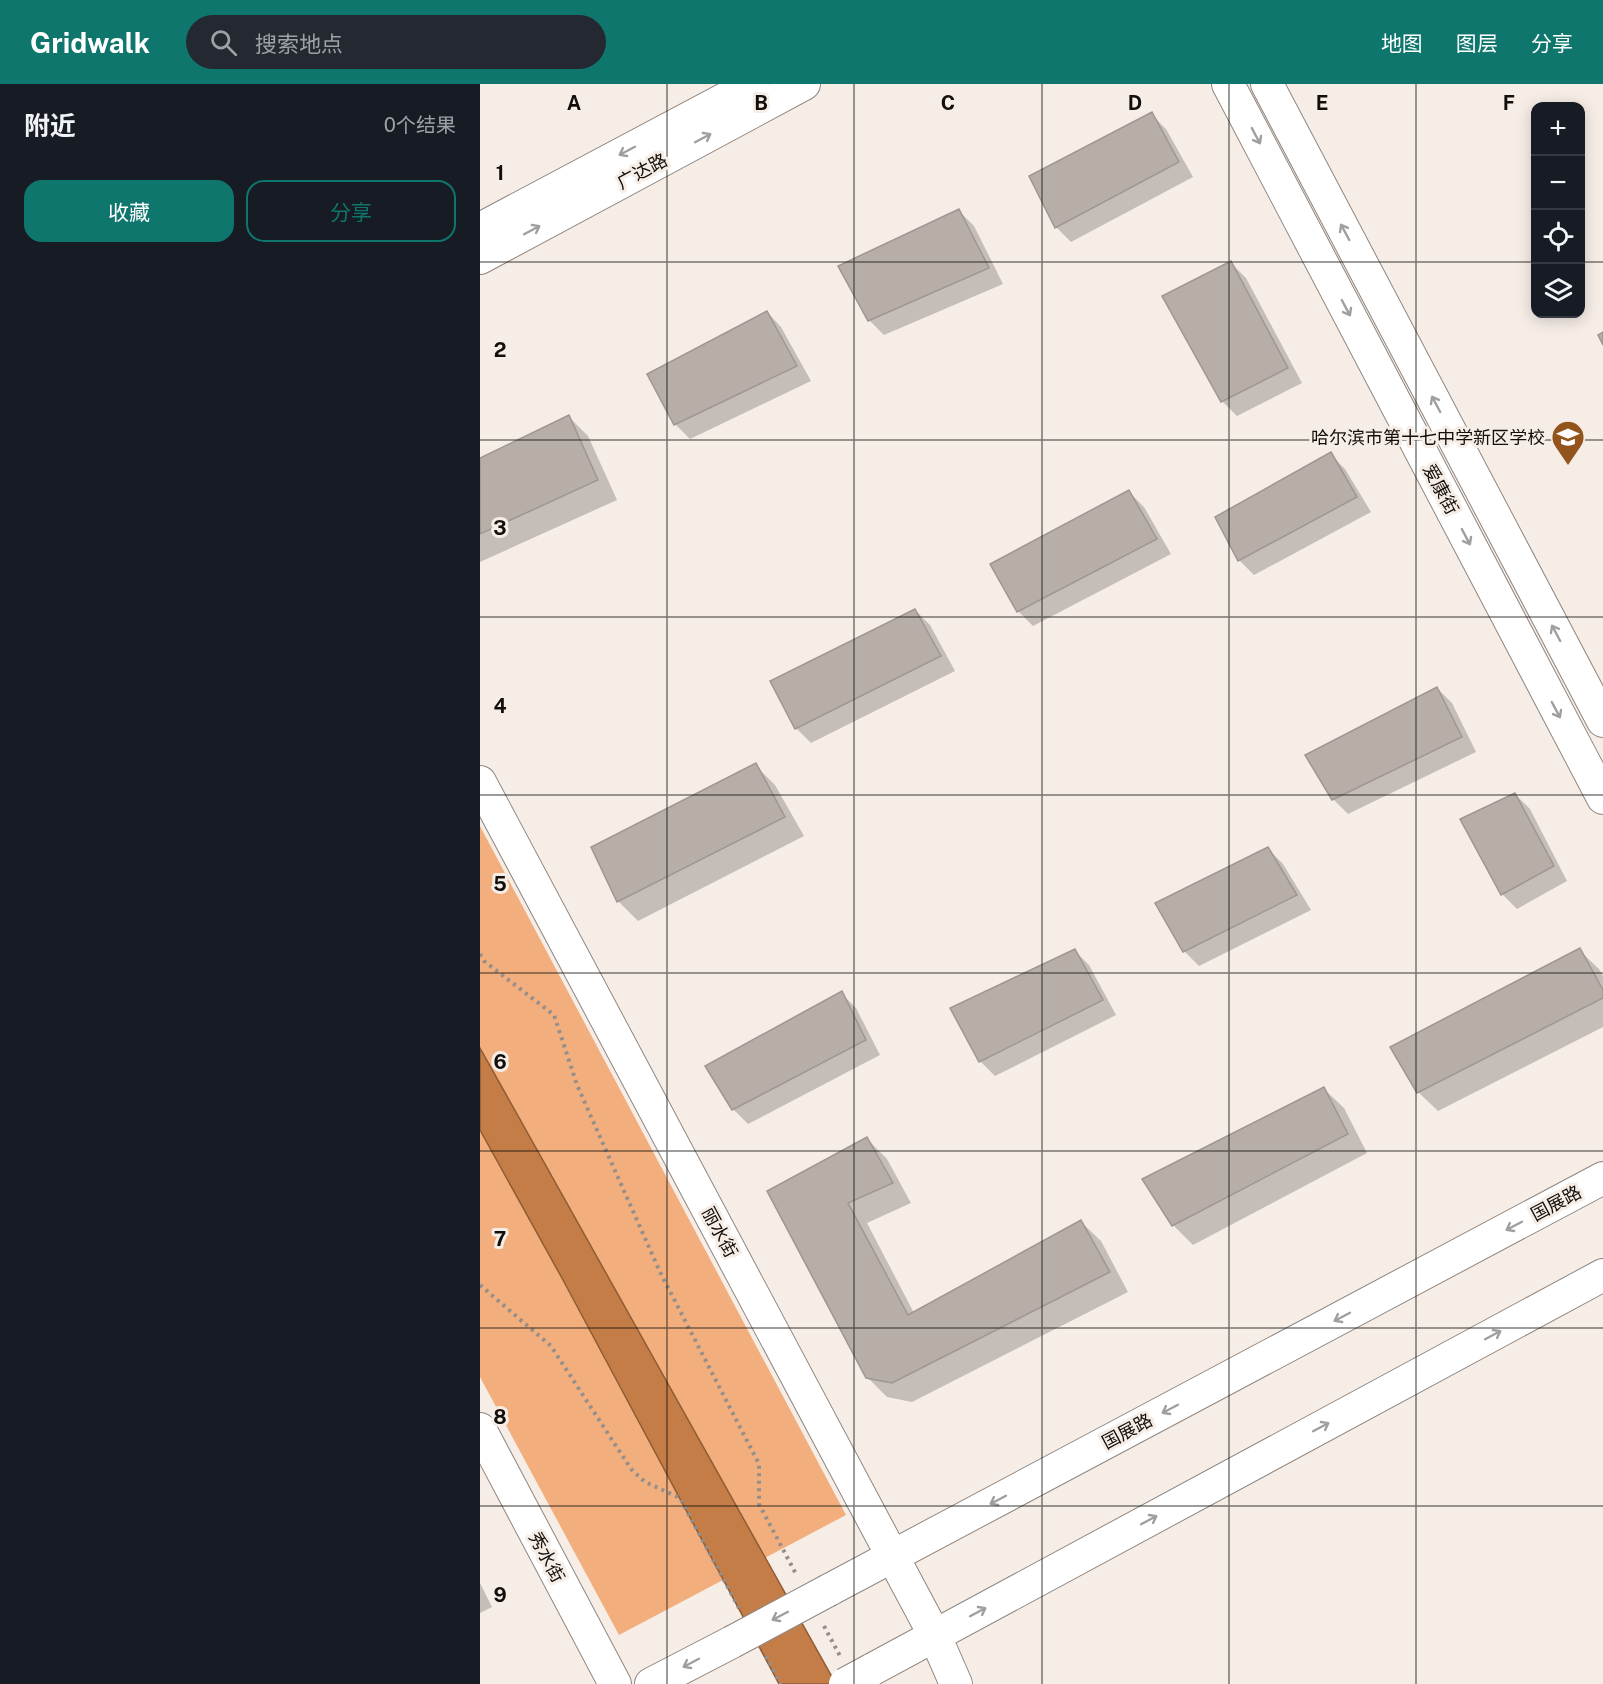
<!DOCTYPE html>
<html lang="zh">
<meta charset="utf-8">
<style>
:root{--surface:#171b24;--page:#242831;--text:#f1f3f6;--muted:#9ea1a6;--line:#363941;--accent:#0f766e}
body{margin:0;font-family:"Public Sans","Noto Sans SC",sans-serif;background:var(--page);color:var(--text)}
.controls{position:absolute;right:18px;top:18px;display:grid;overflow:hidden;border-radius:12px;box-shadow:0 3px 15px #0003}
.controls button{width:54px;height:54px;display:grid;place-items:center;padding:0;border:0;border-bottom:2px solid var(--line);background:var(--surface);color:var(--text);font:30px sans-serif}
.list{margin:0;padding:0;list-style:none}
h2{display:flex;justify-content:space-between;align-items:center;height:78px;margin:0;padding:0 24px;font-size:26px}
h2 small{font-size:20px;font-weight:400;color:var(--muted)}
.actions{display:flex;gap:12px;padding:18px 24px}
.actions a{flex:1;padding:14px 0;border:2px solid var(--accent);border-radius:18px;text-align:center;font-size:21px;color:var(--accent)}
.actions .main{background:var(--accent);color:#fff}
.icon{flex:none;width:33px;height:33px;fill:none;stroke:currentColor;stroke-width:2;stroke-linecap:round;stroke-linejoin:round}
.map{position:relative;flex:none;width:1123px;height:1600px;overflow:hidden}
header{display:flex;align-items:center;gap:36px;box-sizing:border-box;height:84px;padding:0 30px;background:var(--accent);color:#fff}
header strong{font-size:28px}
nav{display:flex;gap:33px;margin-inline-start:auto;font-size:21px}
.search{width:420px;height:54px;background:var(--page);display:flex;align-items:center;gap:15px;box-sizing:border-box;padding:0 21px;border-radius:33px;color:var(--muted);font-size:22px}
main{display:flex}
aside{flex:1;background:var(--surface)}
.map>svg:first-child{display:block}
</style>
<header>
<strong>Gridwalk</strong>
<div class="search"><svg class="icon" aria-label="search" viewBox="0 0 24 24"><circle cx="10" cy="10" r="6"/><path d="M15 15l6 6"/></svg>搜索地点</div>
<nav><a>地图</a><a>图层</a><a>分享</a></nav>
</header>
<main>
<aside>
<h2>附近<small>0个结果</small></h2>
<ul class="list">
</ul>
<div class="actions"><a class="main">收藏</a><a>分享</a></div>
</aside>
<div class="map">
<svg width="1123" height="1600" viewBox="0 0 1123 1600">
<rect width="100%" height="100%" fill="#f6ede6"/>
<path fill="#f2ae7d" d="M0,742L366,1431L139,1551L0,1293Z"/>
<path fill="#c47d47" stroke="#8e5c35" stroke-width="1.5" d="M0,964L356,1600H299L83,1196L0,1046Z"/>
<path fill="#0003" d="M671,30L686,45L713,93L591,158L576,143Z
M479,127L494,142L523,200L404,251L389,236Z
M751,179L766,194L822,299L757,332L742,317Z
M287,228L301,243L331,297L210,355L195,340Z
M89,333L108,352L137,416L0,478V376Z
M850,370L865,385L891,428L774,491L759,476Z
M649,408L664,423L691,470L553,542L538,527Z
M435,526L450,541L475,587L331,659L316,644Z
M957,604L972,619L996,668L868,730L853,715Z
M275,681L295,701L324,752L158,837L138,817Z
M1035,710L1050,725L1087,797L1037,825L1022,810Z
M788,765L803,780L831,826L719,882L704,867Z
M594,866L609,881L636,931L515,992L500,977Z
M1099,866L1119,885L1123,892V943L958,1027L938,1008Z
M361,909L376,924L400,971L268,1040L253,1025Z
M844,1005L864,1024L887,1069L713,1161L693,1141Z
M387,1055L407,1075L431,1119L387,1139L434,1229L601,1138L621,1157L648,1208L432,1318L407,1313L387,1293L289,1107Z
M0,1499L12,1523L0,1529Z"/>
<path fill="#b7aea8" stroke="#9f9691" stroke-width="1.5" d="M672,28L699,78L575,144L549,92Z
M479,125L509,184L388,237L358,182Z
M751,177L808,284L741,318L682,212Z
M287,227L317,282L194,341L167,290Z
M1123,248V261L1118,251Z
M89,331L118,396L0,450V374Z
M851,368L877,413L758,477L735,433Z
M649,406L677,455L537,528L510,480Z
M435,525L461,572L315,645L290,597Z
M957,603L982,653L852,716L825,671Z
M276,679L305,733L137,818L111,763Z
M1035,709L1074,782L1021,811L980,735Z
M788,763L817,811L703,868L675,819Z
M1100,864L1123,906V914L937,1009L910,963Z
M595,865L623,916L499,978L470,924Z
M362,907L386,956L252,1026L225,982Z
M844,1003L868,1050L692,1142L662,1095Z
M387,1053L413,1099L368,1119L428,1231L601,1136L630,1188L412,1299L386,1294L287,1107Z"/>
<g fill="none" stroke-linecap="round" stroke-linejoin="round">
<defs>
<path id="secondary" d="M748,0L1123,714
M787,0L1123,637
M0,145L273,0
M0,174L324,0
M0,698L415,1477L455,1552L476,1600
M0,1345L135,1600
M349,1506L1123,1094
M391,1586L1123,1191
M171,1600L252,1558"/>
</defs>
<use href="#secondary" stroke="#8f8781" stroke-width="34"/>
<path stroke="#958e8a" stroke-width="4" stroke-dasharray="3 4.5" stroke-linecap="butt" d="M0,870L4,877L74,931L97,1001L180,1188L279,1380V1420L316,1490
M0,1201L71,1262L151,1385L165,1398L200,1414L259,1524
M344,1542L360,1572
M286,1572L301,1600"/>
<use href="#secondary" stroke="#fff" stroke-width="32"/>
<defs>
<path id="secondary-bridge" d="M252,1558L349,1506
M365,1600L391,1586"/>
</defs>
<use href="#secondary-bridge" stroke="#8f8781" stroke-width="34" stroke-linecap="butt"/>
<use href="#secondary-bridge" stroke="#fff" stroke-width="32"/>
</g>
<defs><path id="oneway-shaft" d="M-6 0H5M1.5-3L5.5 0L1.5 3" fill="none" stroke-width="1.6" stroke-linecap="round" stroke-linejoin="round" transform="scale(1.5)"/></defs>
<g stroke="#a09f9e">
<use href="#oneway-shaft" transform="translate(776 52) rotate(62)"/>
<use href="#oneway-shaft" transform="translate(223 54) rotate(-28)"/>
<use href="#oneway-shaft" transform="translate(147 67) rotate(152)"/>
<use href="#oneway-shaft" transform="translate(52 146) rotate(-28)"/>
<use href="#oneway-shaft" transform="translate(865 148) rotate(-118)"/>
<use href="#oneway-shaft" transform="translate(866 224) rotate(62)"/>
<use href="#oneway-shaft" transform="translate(956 320) rotate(-118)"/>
<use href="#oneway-shaft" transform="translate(986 453) rotate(62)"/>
<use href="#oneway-shaft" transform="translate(1076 549) rotate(-118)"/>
<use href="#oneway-shaft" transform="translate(1076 626) rotate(62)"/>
<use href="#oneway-shaft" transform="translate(1034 1142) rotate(152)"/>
<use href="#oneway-shaft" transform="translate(862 1233) rotate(152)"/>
<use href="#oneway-shaft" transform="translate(1013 1251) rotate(-28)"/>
<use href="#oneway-shaft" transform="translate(690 1325) rotate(152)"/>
<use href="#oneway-shaft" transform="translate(841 1343) rotate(-28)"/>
<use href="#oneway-shaft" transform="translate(518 1416) rotate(152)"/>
<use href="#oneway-shaft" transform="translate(669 1436) rotate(-28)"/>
<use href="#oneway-shaft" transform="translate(498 1528) rotate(-28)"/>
<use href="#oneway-shaft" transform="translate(300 1532) rotate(152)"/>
<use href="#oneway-shaft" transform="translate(211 1579) rotate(152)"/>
</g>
<path fill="none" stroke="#110e0c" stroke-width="1.5" stroke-opacity="0.55" d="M187,0V1600M374,0V1600M562,0V1600M749,0V1600M936,0V1600M0,178H1056M1100,178H1123M0,356H1123M0,533H1123M0,711H1123M0,889H1123M0,1067H1123M0,1244H1123M0,1422H1123"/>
<defs>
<symbol id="school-pin" viewBox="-11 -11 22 30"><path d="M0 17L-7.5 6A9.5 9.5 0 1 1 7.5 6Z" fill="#93531c" stroke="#f6ede6"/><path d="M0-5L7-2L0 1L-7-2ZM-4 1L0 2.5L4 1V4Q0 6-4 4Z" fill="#fff"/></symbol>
</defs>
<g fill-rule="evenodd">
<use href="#school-pin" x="1069" y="334" width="38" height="52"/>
</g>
<g text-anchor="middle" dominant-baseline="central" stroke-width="6" stroke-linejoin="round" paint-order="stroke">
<g font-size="18" fill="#110e0c" stroke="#f6ede6">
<text transform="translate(162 87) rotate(-28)">广达路</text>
<text transform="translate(961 405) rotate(62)">爱康街</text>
<text transform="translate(1076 1119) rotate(-28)">国展路</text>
<text transform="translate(240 1148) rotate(62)">丽水街</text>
<text transform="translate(647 1347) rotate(-28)">国展路</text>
<text transform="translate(67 1473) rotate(62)">秀水街</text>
</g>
<g font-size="18" fill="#110e0c" stroke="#f6ede6" text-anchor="end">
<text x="1065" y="353">哈尔滨市第十七中学新区学校</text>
</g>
</g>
<g font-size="20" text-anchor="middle" font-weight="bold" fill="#110e0c" stroke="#f6ede6" stroke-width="6" stroke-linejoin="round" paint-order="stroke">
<text x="94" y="26">A</text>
<text x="281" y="26">B</text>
<text x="468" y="26">C</text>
<text x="655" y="26">D</text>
<text x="842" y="26">E</text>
<text x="1029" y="26">F</text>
<text x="20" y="96">1</text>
<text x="20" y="273">2</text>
<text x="20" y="451">3</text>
<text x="20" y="629">4</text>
<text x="20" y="807">5</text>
<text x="20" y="985">6</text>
<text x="20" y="1162">7</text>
<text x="20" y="1340">8</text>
<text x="20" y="1518">9</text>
</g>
</svg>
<div class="controls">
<button>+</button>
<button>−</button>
<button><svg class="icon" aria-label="locate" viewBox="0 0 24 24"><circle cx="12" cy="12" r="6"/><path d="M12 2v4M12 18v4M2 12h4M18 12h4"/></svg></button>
<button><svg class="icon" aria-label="layers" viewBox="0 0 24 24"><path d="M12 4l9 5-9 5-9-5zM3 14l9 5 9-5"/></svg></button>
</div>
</div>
</main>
